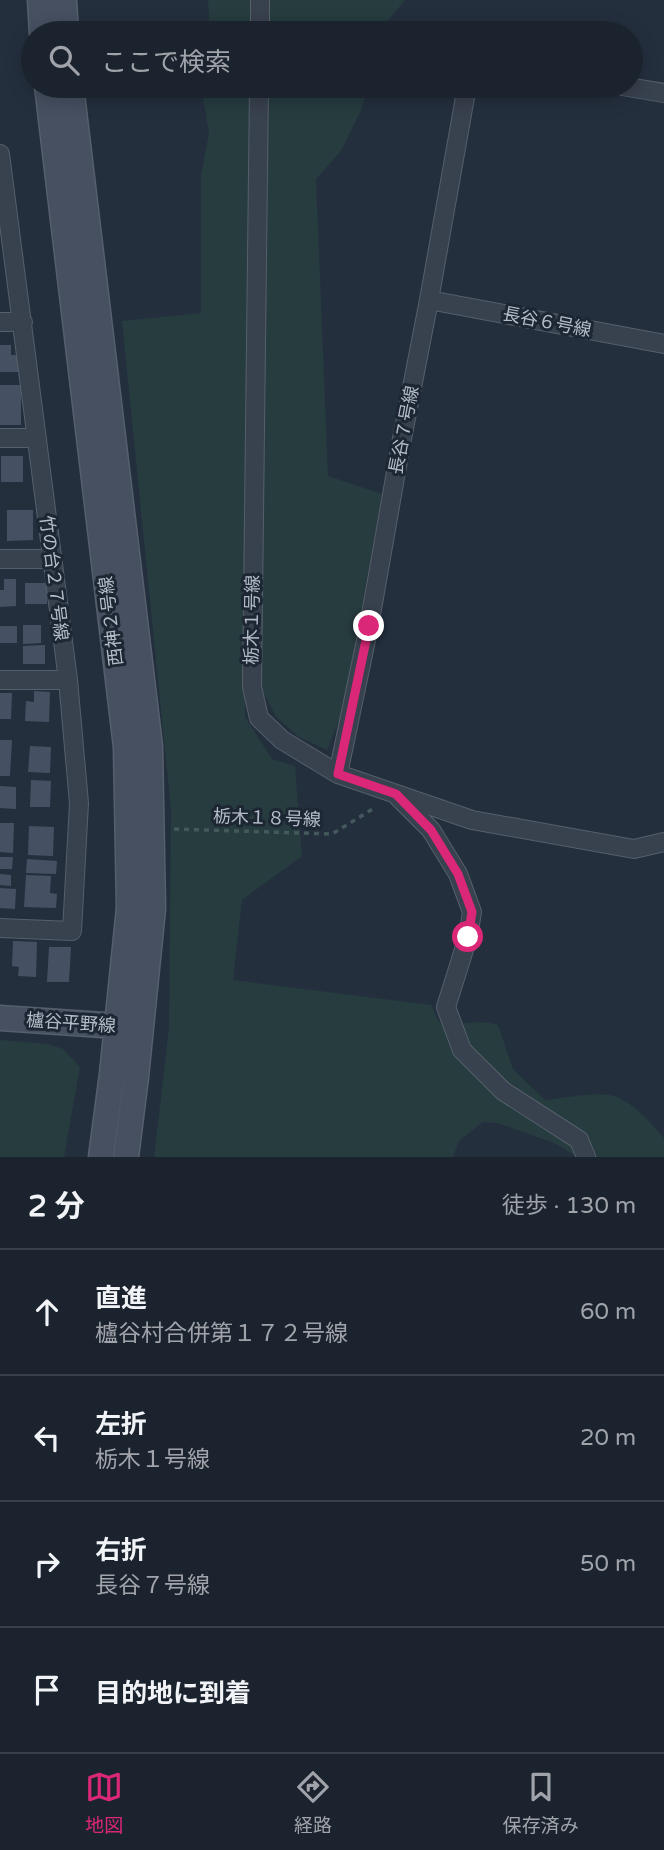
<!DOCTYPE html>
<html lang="ja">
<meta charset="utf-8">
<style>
:root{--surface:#1b232e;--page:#242b36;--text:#f1f3f6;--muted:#a0a4aa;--line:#39404a;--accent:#db2777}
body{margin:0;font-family:"Varela Round","Noto Sans JP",sans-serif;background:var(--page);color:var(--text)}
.stop{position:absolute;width:21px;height:21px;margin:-16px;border:5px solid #db2777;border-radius:50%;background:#fff}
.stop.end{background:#db2777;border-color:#fff;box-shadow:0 2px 7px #0008}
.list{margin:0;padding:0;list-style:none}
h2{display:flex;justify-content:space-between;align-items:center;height:91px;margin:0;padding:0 28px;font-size:30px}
h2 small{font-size:23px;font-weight:400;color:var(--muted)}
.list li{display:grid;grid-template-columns:46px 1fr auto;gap:21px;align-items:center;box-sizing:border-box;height:126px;padding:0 28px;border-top:2px solid var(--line)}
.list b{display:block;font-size:26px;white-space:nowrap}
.list p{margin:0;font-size:23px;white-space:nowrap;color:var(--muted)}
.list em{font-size:23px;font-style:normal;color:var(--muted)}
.icon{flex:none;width:38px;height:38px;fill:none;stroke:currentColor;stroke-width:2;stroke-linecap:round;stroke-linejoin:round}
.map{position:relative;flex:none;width:664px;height:1157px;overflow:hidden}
.search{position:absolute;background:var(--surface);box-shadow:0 4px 18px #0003;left:21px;right:21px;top:21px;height:77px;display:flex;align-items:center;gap:18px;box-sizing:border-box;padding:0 24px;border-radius:38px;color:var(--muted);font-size:26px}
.sheet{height:595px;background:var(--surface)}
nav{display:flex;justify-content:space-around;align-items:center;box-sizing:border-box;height:98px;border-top:2px solid var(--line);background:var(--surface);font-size:19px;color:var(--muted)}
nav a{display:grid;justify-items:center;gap:4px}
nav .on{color:var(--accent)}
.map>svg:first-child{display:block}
</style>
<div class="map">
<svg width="664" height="1157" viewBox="0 0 664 1157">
<rect width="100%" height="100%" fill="#242f3e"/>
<path fill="#263c3f" d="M208,0H252L251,33H210Z
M270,0H405L385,24L383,33H270Z
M201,86H251L245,717L272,759L295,766L302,856L242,900L233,980L431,1005L439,1022C461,1027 476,1018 498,1025L513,1069L545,1100C564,1098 600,1090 617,1097C636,1105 651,1123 664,1138V1157H578L554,1143L497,1123L483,1122L459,1141L453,1157H154L169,1028L171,810L122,321L201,313V176L209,133Z
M269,86H368L362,108L341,151L316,179L328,476L382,494L343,712L327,750L299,737L276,717L260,685Z
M0,1040L48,1044L63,1049L80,1067L64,1157H0Z"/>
<path fill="#455162" d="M0,345H11V355H19L20,372H0Z
M0,385H21V425H0Z
M1,456H23V482H1Z
M7,510H33V540L7,541Z
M4,579H16V606L0,607V590H4Z
M25,583H47V604H25Z
M23,625H41V643L23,644Z
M0,626H17V643H0Z
M45,645V664H23V646Z
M34,691L50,692L49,722L25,721L26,701L34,702Z
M0,693H12L11,719H0Z
M0,740H12L10,776H0Z
M30,746L51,747L50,773L28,772Z
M31,780L51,781L50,807H30Z
M0,786L16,787V809L0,808Z
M0,823H14L13,853L0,852Z
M29,826L54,827L53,856L28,855Z
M0,857H13L12,869H0Z
M27,859L57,861L56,874L26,873Z
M0,874L11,875V886L0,885Z
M26,875L51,876L50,893L57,894L56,908L24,907Z
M0,888L16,889L15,909L0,908Z
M13,941L37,942L36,977L18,976L19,967L12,966Z
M49,947H71L69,982H47Z"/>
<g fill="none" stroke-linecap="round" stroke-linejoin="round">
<defs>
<path id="street" d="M260,33V0
M259,86L252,687L259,718L282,740L338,774L472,820L634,849L664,842
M622,86L664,93
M0,154L68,680L79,803L72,931L0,928
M429,300L664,344
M0,322H23
M0,438H37
M0,559H51
M0,680H68
M338,774L369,626L400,449L429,300L467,86
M398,797L431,830L458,874L472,912L468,937L446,1007L462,1050L503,1091L579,1140L586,1157"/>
<path id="secondary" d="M40,0L42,33
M64,0L66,33
M47,86L126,747L129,908L112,1074L101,1157
M71,86L150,746L153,909L136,1077L126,1157
M0,1018L132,1027"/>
</defs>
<use href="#street" stroke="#565f6c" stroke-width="20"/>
<use href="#secondary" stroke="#565f6c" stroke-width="27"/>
<path stroke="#44595c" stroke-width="3.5" stroke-dasharray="5 5" stroke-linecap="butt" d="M174,829L332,834L376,807"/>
<use href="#street" stroke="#38414e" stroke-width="18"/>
<use href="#secondary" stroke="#465061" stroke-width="24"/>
</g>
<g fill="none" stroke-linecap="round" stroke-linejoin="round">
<path stroke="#db2777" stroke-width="9" d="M369,626L338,774L396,794L431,830L458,874L472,912L468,937"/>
</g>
<g text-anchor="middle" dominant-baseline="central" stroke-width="6" stroke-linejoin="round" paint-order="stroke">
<g font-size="18" fill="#b4bcc9" stroke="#1d2633">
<text transform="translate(547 322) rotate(11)">長谷６号線</text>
<text transform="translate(404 430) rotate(-79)">長谷７号線</text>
<text transform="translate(54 578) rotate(83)">竹の台２７号線</text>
<text transform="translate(252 620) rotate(-89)">栃木１号線</text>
<text transform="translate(111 621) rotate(-97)">西神２号線</text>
<text transform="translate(267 818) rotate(2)">栃木１８号線</text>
<text transform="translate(71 1023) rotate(4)">櫨谷平野線</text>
</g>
</g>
</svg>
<div class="stop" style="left:468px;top:937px"></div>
<div class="stop end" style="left:369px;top:626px"></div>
<div class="search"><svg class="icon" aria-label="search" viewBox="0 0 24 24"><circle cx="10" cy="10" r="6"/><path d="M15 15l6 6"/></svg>ここで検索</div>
</div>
<section class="sheet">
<h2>2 分<small>徒歩 · 130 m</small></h2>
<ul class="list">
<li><svg class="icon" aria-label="ahead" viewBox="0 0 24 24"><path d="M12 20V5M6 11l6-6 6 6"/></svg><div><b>直進</b><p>櫨谷村合併第１７２号線</p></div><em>60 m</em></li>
<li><svg class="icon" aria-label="left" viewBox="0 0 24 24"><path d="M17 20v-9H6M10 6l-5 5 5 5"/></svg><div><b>左折</b><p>栃木１号線</p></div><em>20 m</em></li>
<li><svg class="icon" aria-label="right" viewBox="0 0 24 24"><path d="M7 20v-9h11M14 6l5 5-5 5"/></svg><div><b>右折</b><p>長谷７号線</p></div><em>50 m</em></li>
<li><svg class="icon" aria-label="arrive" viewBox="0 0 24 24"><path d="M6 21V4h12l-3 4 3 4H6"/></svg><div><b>目的地に到着</b></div></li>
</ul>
</section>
<nav>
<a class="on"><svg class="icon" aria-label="map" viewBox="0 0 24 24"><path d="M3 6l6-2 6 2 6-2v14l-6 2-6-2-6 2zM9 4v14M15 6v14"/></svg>地図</a>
<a><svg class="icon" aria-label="directions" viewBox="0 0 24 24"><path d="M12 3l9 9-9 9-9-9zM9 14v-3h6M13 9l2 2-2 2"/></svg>経路</a>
<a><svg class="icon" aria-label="saved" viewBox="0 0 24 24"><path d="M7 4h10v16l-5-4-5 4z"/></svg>保存済み</a>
</nav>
